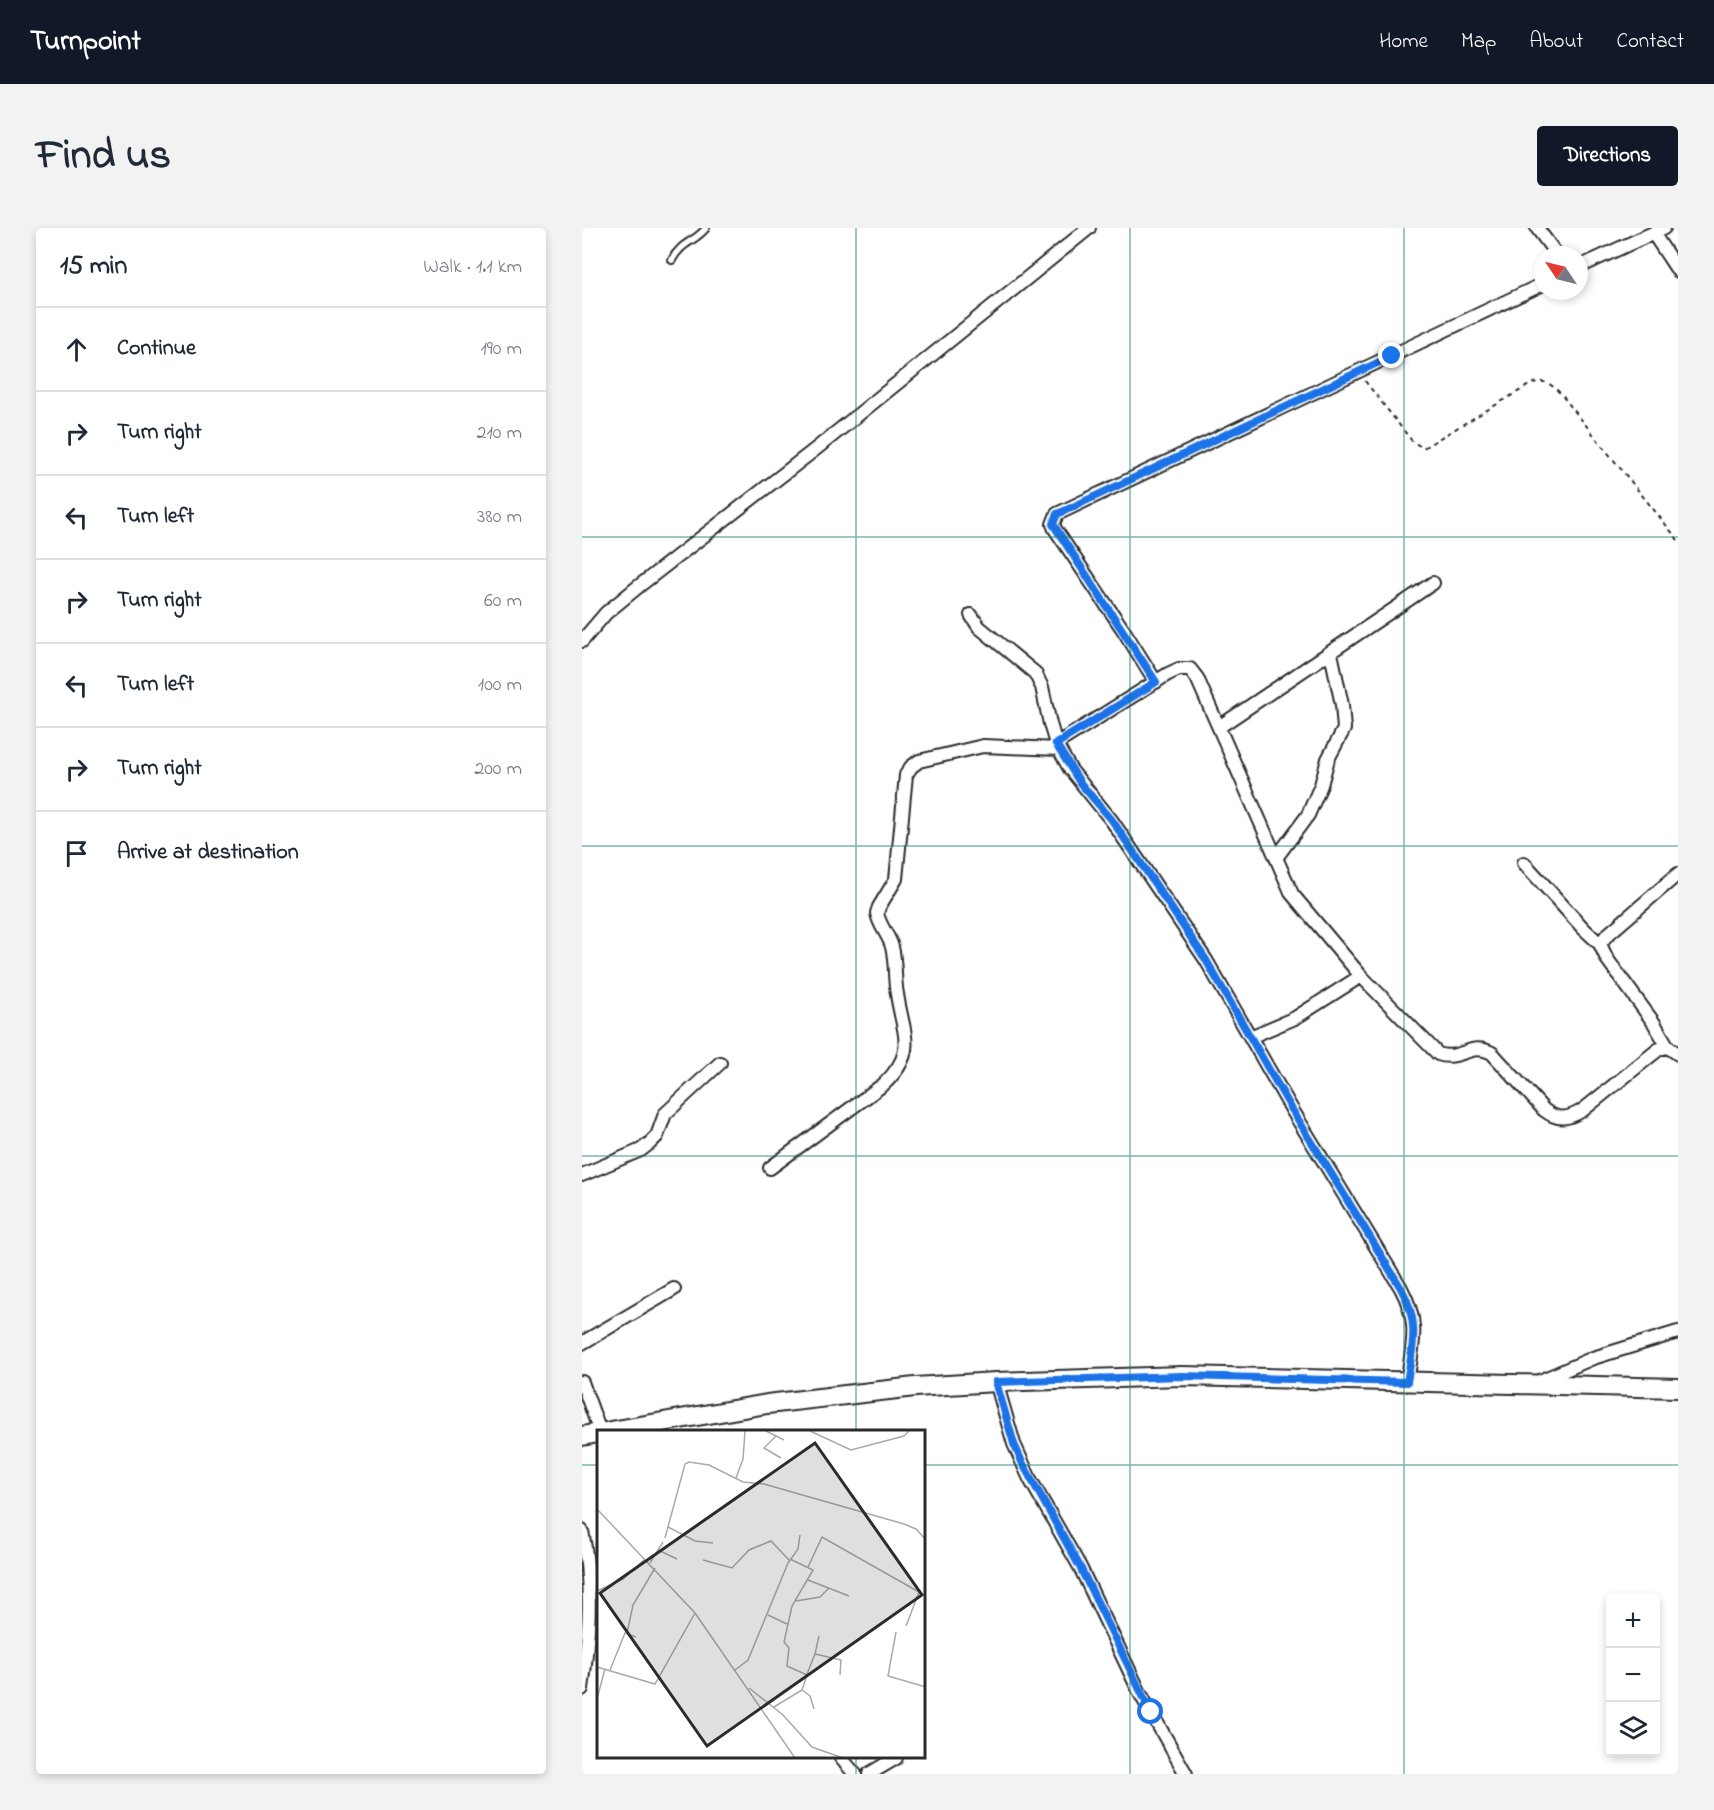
<!DOCTYPE html>
<meta charset="utf-8">
<style>
:root{--surface:#fff;--page:#f2f2f3;--text:#1f2937;--muted:#747a83;--line:#e0e1e3;--accent:#111827}
body{margin:0;font-family:"Indie Flower",sans-serif;background:var(--page);color:var(--text)}
.controls{position:absolute;right:18px;bottom:18px;display:grid;overflow:hidden;border-radius:6px;box-shadow:0 3px 9px #0003}
.controls button{width:54px;height:54px;display:grid;place-items:center;padding:0;border:0;border-bottom:2px solid var(--line);background:var(--surface);color:var(--text);font:30px sans-serif}
.compass{position:absolute;left:952px;top:18px;width:54px;height:54px;border-radius:50%;background:var(--surface);box-shadow:0 3px 9px #0003;rotate:305deg}
.stop{position:absolute;width:18px;height:18px;margin:-14px;border:4px solid #1a73e8;border-radius:50%;background:#fff}
.stop.end{background:#1a73e8;border-color:#fff;box-shadow:0 2px 6px #0008}
.list{margin:0;padding:0;list-style:none}
h2{display:flex;justify-content:space-between;align-items:center;height:78px;margin:0;padding:0 24px;font-size:26px}
h2 small{font-size:20px;font-weight:400;color:var(--muted)}
.list li{display:grid;grid-template-columns:39px 1fr auto;gap:18px;align-items:center;box-sizing:border-box;height:84px;padding:0 24px;border-top:2px solid var(--line)}
.list b{display:block;font-size:22px;white-space:nowrap}
.list em{font-size:20px;font-style:normal;color:var(--muted)}
.icon{flex:none;width:33px;height:33px;fill:none;stroke:currentColor;stroke-width:2;stroke-linecap:round;stroke-linejoin:round}
.map{position:relative;flex:none;width:1096px;height:1546px;overflow:hidden;border-radius:6px}
header{display:flex;align-items:center;gap:36px;box-sizing:border-box;height:84px;padding:0 30px;background:var(--accent);color:#fff}
header strong{font-size:28px}
nav{display:flex;gap:33px;margin-inline-start:auto;font-size:21px}
.intro{display:flex;align-items:center;justify-content:space-between;box-sizing:border-box;height:144px;padding:0 36px}
h1{margin:0;font-size:42px}
.button{padding:15px 27px;border-radius:6px;background:var(--accent);color:#fff;font-size:21px;font-weight:700}
main{display:flex;gap:36px;padding:0 36px}
aside{flex:1;background:var(--surface);border-radius:6px;box-shadow:0 3px 9px #0003}
.map>svg:first-child{display:block}
</style>
<header>
<strong>Turnpoint</strong>
<nav><a>Home</a><a>Map</a><a>About</a><a>Contact</a></nav>
</header>
<div class="intro"><h1>Find us</h1><a class="button">Directions</a></div>
<main>
<aside>
<h2>15 min<small>Walk · 1.1 km</small></h2>
<ul class="list">
<li><svg class="icon" aria-label="ahead" viewBox="0 0 24 24"><path d="M12 20V5M6 11l6-6 6 6"/></svg><div><b>Continue</b></div><em>190 m</em></li>
<li><svg class="icon" aria-label="right" viewBox="0 0 24 24"><path d="M7 20v-9h11M14 6l5 5-5 5"/></svg><div><b>Turn right</b></div><em>210 m</em></li>
<li><svg class="icon" aria-label="left" viewBox="0 0 24 24"><path d="M17 20v-9H6M10 6l-5 5 5 5"/></svg><div><b>Turn left</b></div><em>380 m</em></li>
<li><svg class="icon" aria-label="right" viewBox="0 0 24 24"><path d="M7 20v-9h11M14 6l5 5-5 5"/></svg><div><b>Turn right</b></div><em>60 m</em></li>
<li><svg class="icon" aria-label="left" viewBox="0 0 24 24"><path d="M17 20v-9H6M10 6l-5 5 5 5"/></svg><div><b>Turn left</b></div><em>100 m</em></li>
<li><svg class="icon" aria-label="right" viewBox="0 0 24 24"><path d="M7 20v-9h11M14 6l5 5-5 5"/></svg><div><b>Turn right</b></div><em>200 m</em></li>
<li><svg class="icon" aria-label="arrive" viewBox="0 0 24 24"><path d="M6 21V4h12l-3 4 3 4H6"/></svg><div><b>Arrive at destination</b></div></li>
</ul>
</aside>
<div class="map">
<svg width="1096" height="1546" viewBox="0 0 1096 1546">
<rect width="100%" height="100%" fill="#fff"/>
<filter id="ink" filterUnits="userSpaceOnUse"><feTurbulence type="fractalNoise" baseFrequency=".0167" numOctaves="2"/><feDisplacementMap in="SourceGraphic" scale="12" xChannelSelector="R" yChannelSelector="G"/><feConvolveMatrix kernelMatrix="1 2 1 2 8 2 1 2 1" color-interpolation-filters="sRGB"/></filter>
<g filter="url(#ink)">
<g fill="none" stroke-linecap="round" stroke-linejoin="round">
<defs>
<path id="lane" d="M90,32C99,14 113,14 124,0"/>
<path id="street" d="M955,0L975,27
M1071,5L1096,43
M997,39L1082,0
M389,387L397,399L453,445L460,459L468,496L474,516L488,541L530,593L624,732L709,880L819,1060C838,1096 831,1115 825,1154
M0,413L24,385L57,358L235,220L507,0
M574,454L542,403L473,301L471,296L475,286L961,56
M637,499L851,355
M474,516L586,446L597,441H608L615,450L710,666L779,748L856,826C879,834 888,813 910,825L962,882C976,893 986,891 1001,882L1077,821L1086,819L1096,826
M694,630L726,587L739,557L746,531L762,501L760,477L749,425
M942,635L1001,700L1018,716
M668,809L713,790L779,748
M1086,819L1072,795L1025,731L1018,716L1024,708L1096,646
M188,940L302,856C336,823 321,807 315,766C312,751 314,734 310,719C307,707 297,698 295,685L297,679L314,651L324,547L329,539L337,533L401,518L477,521
M0,947L59,922L68,915L75,908L83,886L138,835
M0,1115L92,1061
M0,1154L18,1204
M414,1154L432,1216L448,1251L498,1339L558,1465L604,1546
M953,1155L1011,1130L1096,1104
M0,1303C11,1356 7,1408 0,1461
M259,1530L273,1546
M287,1546L314,1530"/>
<path id="secondary" d="M23,1204L185,1176L333,1159L414,1154L600,1148L1096,1160
M0,1208L16,1205"/>
</defs>
<use href="#lane" stroke="#2b2b2b" stroke-width="10"/>
<use href="#street" stroke="#2b2b2b" stroke-width="16"/>
<use href="#secondary" stroke="#2b2b2b" stroke-width="22"/>
<path stroke="#2b2b2b" stroke-width="2" stroke-dasharray="4.5 4.5" stroke-linecap="butt" d="M783,153L830,213L841,220L949,156C963,151 968,155 978,165L1096,312"/>
<use href="#lane" stroke="#fff" stroke-width="6"/>
<use href="#street" stroke="#fff" stroke-width="12"/>
<use href="#secondary" stroke="#fff" stroke-width="18"/>
</g>
</g>
<g fill="none" stroke-linecap="round" stroke-linejoin="round" filter="url(#ink)">
<path stroke="#1a73e8" stroke-width="8" d="M569,1484L498,1339L440,1234L432,1216L414,1154L600,1148L825,1154C831,1117 838,1095 819,1060L709,880L624,732L530,592L499,556L477,521L474,516L574,454L471,296L475,286L480,284L810,128"/>
</g>
<path fill="none" stroke="#0f766e" stroke-width="1.5" stroke-opacity="0.55" d="M274,0V1204M548,0V1546M822,0V1546M0,309H1096M0,618H1096M0,928H1096M0,1237H16M342,1237H1096M274,1530V1546"/>
<g transform="translate(15 1202)">
<rect width="328" height="328" fill="#fff"/>
<path fill="none" stroke="#aaa" stroke-width="1.5" d="M169,1L187,10M213,1L254,20L307,6L312,1M179,6L167,18L184,28M139,48L146,29L148,1M0,79L98,183L198,328M71,97L98,111L116,113M68,108L88,34L92,32L112,35L146,52L167,54L307,94L319,99L329,110M61,120L80,129M106,130L135,138L152,120L174,111L192,130M53,133L66,112M211,137L225,107L329,166M211,150L252,166M0,161L26,149L48,129M199,171L223,167L232,158M171,185L190,194M309,196L322,162M299,202L291,246L329,257M30,203L36,175L58,138M218,224L222,206M0,237L58,254L98,183M13,240L28,203L39,207M138,240L151,230L191,133L201,119L203,105M210,244L218,224L244,230L243,245M152,258L186,285L215,317L246,328M205,260L213,266L217,279M0,269L8,239M177,277L205,260L210,245L190,236L192,218L187,212L195,176L216,140L193,129"/>
<path fill="#2b2b2b" fill-opacity="0.15" stroke="#2b2b2b" stroke-width="3" d="M218,13L325,165L110,316L3,163Z"/>
<rect width="328" height="328" fill="none" stroke="#2b2b2b" stroke-width="3"/>
</g>
</svg>
<div class="controls">
<button>+</button>
<button>−</button>
<button><svg class="icon" aria-label="layers" viewBox="0 0 24 24"><path d="M12 4l9 5-9 5-9-5zM3 14l9 5 9-5"/></svg></button>
</div>
<svg class="compass" viewBox="-18 -18 36 36"><path d="M0-13l5 13h-10z" fill="#e53935"/><path d="M0 13l5-13h-10z" fill="#747a83"/></svg>
<div class="stop" style="left:569px;top:1484px"></div>
<div class="stop end" style="left:810px;top:128px"></div>
</div>
</main>
